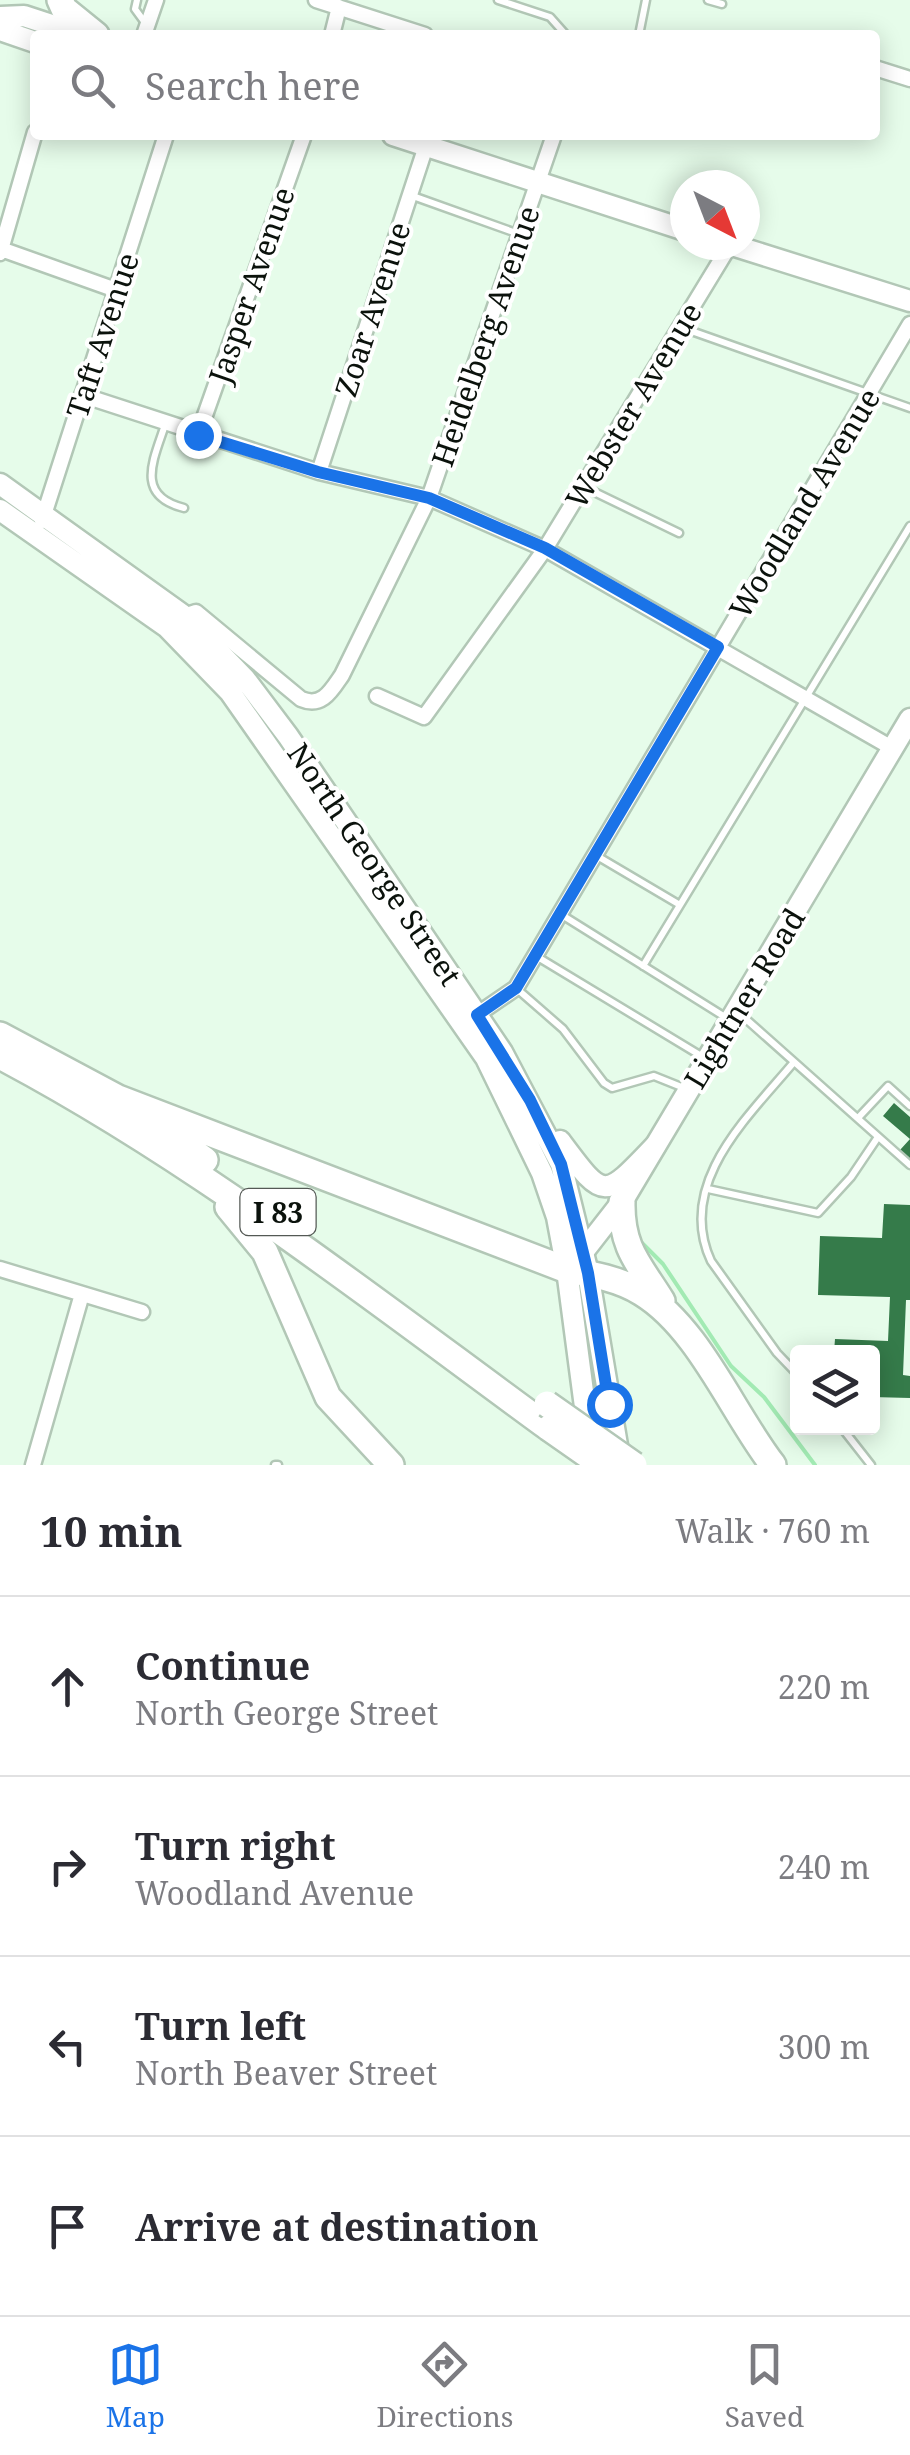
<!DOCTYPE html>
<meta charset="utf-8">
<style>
:root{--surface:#fff;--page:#f7f7f7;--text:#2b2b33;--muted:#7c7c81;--line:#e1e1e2;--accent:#1a73e8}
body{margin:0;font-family:"Noto Serif",serif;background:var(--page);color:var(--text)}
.controls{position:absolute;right:30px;bottom:30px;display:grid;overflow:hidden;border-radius:10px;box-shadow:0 5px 25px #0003}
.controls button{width:90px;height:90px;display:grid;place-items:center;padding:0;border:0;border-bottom:2px solid var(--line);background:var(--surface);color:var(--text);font:50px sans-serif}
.compass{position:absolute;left:670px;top:170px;width:90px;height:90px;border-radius:50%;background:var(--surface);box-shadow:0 5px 25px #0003;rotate:138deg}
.stop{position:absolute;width:30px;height:30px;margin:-22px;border:8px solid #1a73e8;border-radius:50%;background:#fff}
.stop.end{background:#1a73e8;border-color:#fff;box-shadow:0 2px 10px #0008}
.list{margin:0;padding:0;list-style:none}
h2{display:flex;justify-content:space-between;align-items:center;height:130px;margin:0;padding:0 40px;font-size:42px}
h2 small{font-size:32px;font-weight:400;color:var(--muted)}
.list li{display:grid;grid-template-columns:65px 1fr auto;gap:30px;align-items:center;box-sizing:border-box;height:180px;padding:0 40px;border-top:2px solid var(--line)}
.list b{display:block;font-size:38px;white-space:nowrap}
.list p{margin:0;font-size:32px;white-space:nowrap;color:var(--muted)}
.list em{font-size:32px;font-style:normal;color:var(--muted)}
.icon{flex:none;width:55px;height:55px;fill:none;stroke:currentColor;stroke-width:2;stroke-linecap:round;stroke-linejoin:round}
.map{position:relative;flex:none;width:910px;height:1465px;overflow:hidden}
.search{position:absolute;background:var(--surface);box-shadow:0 5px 25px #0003;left:30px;right:30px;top:30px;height:110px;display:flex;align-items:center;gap:25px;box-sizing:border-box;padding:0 35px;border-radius:10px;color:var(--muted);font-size:38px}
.sheet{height:850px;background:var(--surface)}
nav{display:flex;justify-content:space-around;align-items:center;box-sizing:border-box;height:140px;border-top:2px solid var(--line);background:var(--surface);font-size:28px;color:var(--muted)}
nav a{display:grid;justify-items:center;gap:5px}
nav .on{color:var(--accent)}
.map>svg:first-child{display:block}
</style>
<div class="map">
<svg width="910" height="1465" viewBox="0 0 910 1465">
<rect width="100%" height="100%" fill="#e6fcea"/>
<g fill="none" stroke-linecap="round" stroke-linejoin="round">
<path stroke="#a2eab3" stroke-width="4" d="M637,1238L663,1264L731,1366L764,1397L815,1465"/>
</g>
<path fill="#357b4a" d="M894,1103L910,1117V1159L900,1150L910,1139L883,1116Z
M884,1204L910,1205V1300H906L903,1375L910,1376V1398L872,1397V1352H834L835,1339L888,1341L890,1297L818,1295L820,1236L882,1238Z"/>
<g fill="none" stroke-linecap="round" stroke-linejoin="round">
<defs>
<path id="lane" d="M137,0L135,9L146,24
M498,0L550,17L566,35
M708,0L722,4
M639,35L646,0
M410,195L519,234
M680,327L910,408
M165,425C153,461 135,496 184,508
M584,487L679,533
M597,856L680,905
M562,915L725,1017
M536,956L703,1057
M643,966L910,526
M516,988L563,1029L604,1083L612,1088L654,1076L684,1088
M738,1012L910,1165
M794,1062C749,1116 675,1183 711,1261L777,1353L798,1375
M858,1118L888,1086L910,1106
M708,1189L818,1213L851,1177L878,1137
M842,1428L871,1465
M275,1465H278"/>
<path id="street" d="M316,0L425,35
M144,35L156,0
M332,35L339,7
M875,68L910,79
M1,249L116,290
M0,253L35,132
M82,395L319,472L429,498L545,549L892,748
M198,435L304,135
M319,472L426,146
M42,521L166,135
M184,616L196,612L301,699C322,708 331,691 342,675L429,498L554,135
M377,696L424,717L545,549L730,245
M472,1018L516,988L910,324
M0,1269L142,1312
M33,1465L82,1294"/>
<path id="secondary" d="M0,17L24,16L82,35
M0,30L35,42
M393,135L685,230
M732,245L910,301
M576,1261L622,1202L910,719"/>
<path id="primary" d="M0,484L184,616L245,679L288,736L502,1052L561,1164L588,1273L620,1463
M0,510L167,627L230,692L486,1058L542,1173L557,1217L567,1270L585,1407L594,1444
M560,1141C604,1200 603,1201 655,1146"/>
<path id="highway" d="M60,0L64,9L96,35
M0,1035L118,1098L205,1160
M0,1056C195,1159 371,1298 549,1428
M118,1098L567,1270C592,1274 620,1279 642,1293C699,1328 732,1412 773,1465
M622,1202C621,1248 639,1264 662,1301
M228,1207L265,1252L328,1397L391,1465"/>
</defs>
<use href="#lane" stroke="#b2c7b6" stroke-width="11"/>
<use href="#street" stroke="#b2c7b6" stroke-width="19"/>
<use href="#secondary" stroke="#b2c7b6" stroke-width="25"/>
<use href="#primary" stroke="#b2c7b6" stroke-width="25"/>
<use href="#highway" stroke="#b2c7b6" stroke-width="30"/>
<use href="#lane" stroke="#fff" stroke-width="6"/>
<use href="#street" stroke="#fff" stroke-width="14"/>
<use href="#secondary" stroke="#fff" stroke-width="20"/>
<use href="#primary" stroke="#fff" stroke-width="20"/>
<use href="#highway" stroke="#fff" stroke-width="25"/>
<defs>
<path id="highway-bridge" d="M547,1404L634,1465
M549,1428L602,1465"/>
</defs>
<use href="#highway-bridge" stroke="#b2c7b6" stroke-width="30" stroke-linecap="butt"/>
<use href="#highway-bridge" stroke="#fff" stroke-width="25"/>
</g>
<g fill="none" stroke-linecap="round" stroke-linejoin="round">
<path stroke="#1a73e8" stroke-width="12" d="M198,435L318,472L429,498L545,548L718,647L516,988L477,1015L530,1100L561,1164L588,1273L609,1404"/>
</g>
<g text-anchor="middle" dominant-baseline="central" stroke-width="8" stroke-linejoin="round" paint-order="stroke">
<rect fill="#fff" stroke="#545955" stroke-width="2.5" x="240.5" y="1189" width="75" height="46" rx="8"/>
<g font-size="28" font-weight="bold" fill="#0b120c">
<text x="278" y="1212">I 83</text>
</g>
<g font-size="30" fill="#0b120c" stroke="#fff">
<text transform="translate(251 285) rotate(-71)">Jasper Avenue</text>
<text transform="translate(372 309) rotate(-72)">Zoar Avenue</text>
<text transform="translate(102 335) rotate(-72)">Taft Avenue</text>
<text transform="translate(485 336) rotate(-71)">Heidelberg Avenue</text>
<text transform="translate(633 405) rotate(-59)">Webster Avenue</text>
<text transform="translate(804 503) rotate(-59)">Woodland Avenue</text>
<text transform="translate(375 864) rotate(56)">North George Street</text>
<text transform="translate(744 998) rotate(-59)">Lightner Road</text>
</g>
</g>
</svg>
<div class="controls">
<button><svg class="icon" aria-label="layers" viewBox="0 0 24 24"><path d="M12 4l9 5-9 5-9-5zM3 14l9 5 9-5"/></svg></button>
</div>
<svg class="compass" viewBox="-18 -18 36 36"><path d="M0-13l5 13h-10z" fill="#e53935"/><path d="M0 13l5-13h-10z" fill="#7c7c81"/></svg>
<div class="stop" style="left:609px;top:1404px"></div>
<div class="stop end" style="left:198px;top:435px"></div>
<div class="search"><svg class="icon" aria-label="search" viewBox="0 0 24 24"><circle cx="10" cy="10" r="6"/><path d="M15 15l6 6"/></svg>Search here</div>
</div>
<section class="sheet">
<h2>10 min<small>Walk · 760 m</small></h2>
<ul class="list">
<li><svg class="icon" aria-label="ahead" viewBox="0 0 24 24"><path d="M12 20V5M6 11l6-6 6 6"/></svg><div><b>Continue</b><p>North George Street</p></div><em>220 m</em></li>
<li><svg class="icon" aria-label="right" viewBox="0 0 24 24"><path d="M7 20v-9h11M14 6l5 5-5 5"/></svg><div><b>Turn right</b><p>Woodland Avenue</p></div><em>240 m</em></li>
<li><svg class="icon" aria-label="left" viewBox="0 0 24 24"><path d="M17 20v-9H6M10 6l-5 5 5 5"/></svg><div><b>Turn left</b><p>North Beaver Street</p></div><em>300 m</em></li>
<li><svg class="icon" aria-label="arrive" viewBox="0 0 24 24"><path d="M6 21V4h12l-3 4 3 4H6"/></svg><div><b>Arrive at destination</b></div></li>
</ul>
</section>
<nav>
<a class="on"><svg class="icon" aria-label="map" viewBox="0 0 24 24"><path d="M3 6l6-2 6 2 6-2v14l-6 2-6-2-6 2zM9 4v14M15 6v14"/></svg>Map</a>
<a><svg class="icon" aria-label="directions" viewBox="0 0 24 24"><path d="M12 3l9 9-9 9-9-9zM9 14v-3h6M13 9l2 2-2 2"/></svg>Directions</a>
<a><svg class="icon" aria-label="saved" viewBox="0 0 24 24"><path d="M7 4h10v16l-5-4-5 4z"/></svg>Saved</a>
</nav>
